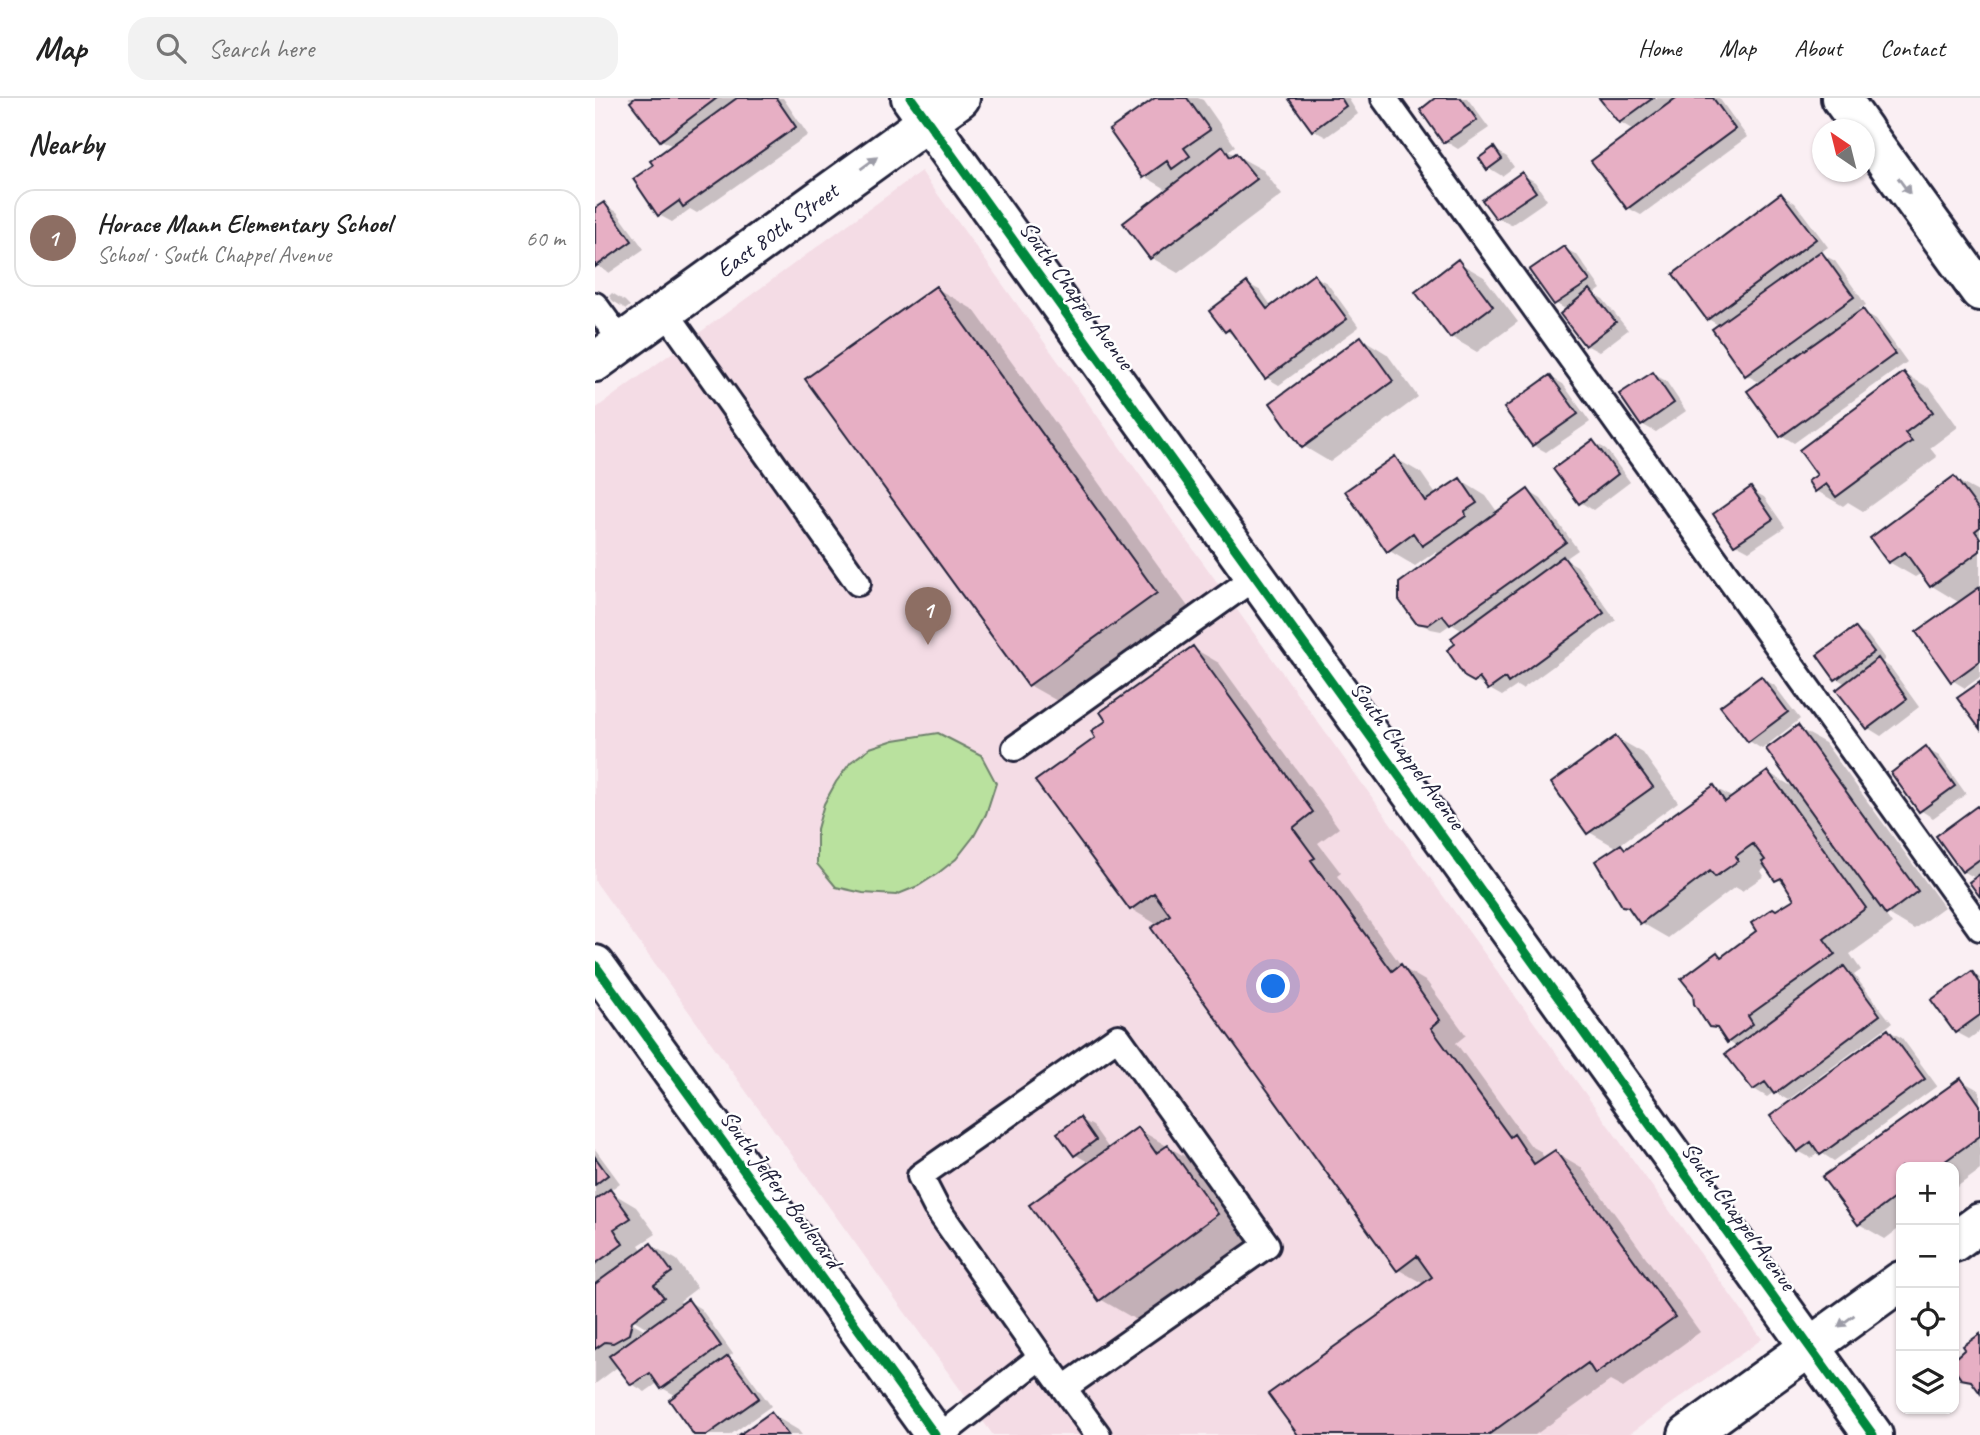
<!DOCTYPE html>
<meta charset="utf-8">
<style>
:root{--surface:#fff;--page:#f2f2f2;--text:#222;--muted:#767676;--line:#e0e0e0;--accent:#db2777}
body{margin:0;font-family:Caveat,sans-serif;background:var(--page);color:var(--text)}
.controls{position:absolute;right:21px;bottom:21px;display:grid;overflow:hidden;border-radius:14px;box-shadow:0 2px 5px #0004}
.controls button{width:63px;height:63px;display:grid;place-items:center;padding:0;border:0;border-bottom:2px solid var(--line);background:var(--surface);color:var(--text);font:35px sans-serif}
.compass{position:absolute;left:1217px;top:21px;width:63px;height:63px;border-radius:50%;background:var(--surface);box-shadow:0 2px 5px #0004;rotate:325deg}
.you{position:absolute;left:679px;top:889px;width:24px;height:24px;margin:-18px;border:5px solid #fff;border-radius:50%;background:#1a73e8;box-shadow:0 0 0 10px #1a73e833}
.badge{display:grid;place-items:center;width:46px;height:46px;border-radius:50%;background:var(--accent);color:#fff;font-size:23px;font-weight:700}
.pin{position:absolute;translate:-50% -58px;filter:drop-shadow(0 2px 4px #0008)}
.pin::after{content:'';position:absolute;top:37px;width:24px;height:21px;background:inherit;clip-path:polygon(0 0,100% 0,50% 100%)}
.list{margin:0;padding:0;list-style:none}
h2{display:flex;justify-content:space-between;align-items:center;height:91px;margin:0;padding:0 28px;font-size:30px}
h2 small{font-size:23px;font-weight:400;color:var(--muted)}
.list li{display:grid;grid-template-columns:46px 1fr auto;gap:21px;align-items:center;box-sizing:border-box;height:98px;margin:0 14px 14px;padding:0 14px;border:2px solid var(--line);border-radius:21px}
.list b{display:block;font-size:26px;white-space:nowrap}
.list p{margin:0;font-size:23px;white-space:nowrap;color:var(--muted)}
.list em{font-size:23px;font-style:normal;color:var(--muted)}
.icon{flex:none;width:38px;height:38px;fill:none;stroke:currentColor;stroke-width:2;stroke-linecap:round;stroke-linejoin:round}
.map{position:relative;flex:none;width:1385px;height:1337px;overflow:hidden}
header{display:flex;align-items:center;gap:42px;box-sizing:border-box;height:98px;padding:0 35px;background:var(--surface);border-bottom:2px solid var(--line)}
header strong{font-size:33px}
nav{display:flex;gap:38px;margin-inline-start:auto;font-size:24px}
.search{width:490px;height:63px;background:var(--page);display:flex;align-items:center;gap:18px;box-sizing:border-box;padding:0 24px;border-radius:21px;color:var(--muted);font-size:26px}
main{display:flex}
aside{flex:1;background:var(--surface)}
.map>svg:first-child{display:block}
</style>
<header>
<strong>Map</strong>
<div class="search"><svg class="icon" aria-label="search" viewBox="0 0 24 24"><circle cx="10" cy="10" r="6"/><path d="M15 15l6 6"/></svg>Search here</div>
<nav><a>Home</a><a>Map</a><a>About</a><a>Contact</a></nav>
</header>
<main>
<aside>
<h2>Nearby<small></small></h2>
<ul class="list">
<li><span class="badge" style="background:#8d6e63">1</span><div><b>Horace Mann Elementary School</b><p>School · South Chappel Avenue</p></div><em>60 m</em></li>
</ul>
</aside>
<div class="map">
<svg width="1385" height="1337" viewBox="0 0 1385 1337">
<rect width="100%" height="100%" fill="#faeff3"/>
<filter id="ink" filterUnits="userSpaceOnUse"><feTurbulence type="fractalNoise" baseFrequency=".0143" numOctaves="2"/><feDisplacementMap in="SourceGraphic" scale="14" xChannelSelector="R" yChannelSelector="G"/><feConvolveMatrix kernelMatrix="1 2 1 2 8 2 1 2 1" color-interpolation-filters="sRGB"/></filter>
<g filter="url(#ink)">
<path fill="#f4dce5" d="M326,73L1167,1241L1033,1337H398L0,783V311Z"/>
<path fill="#b9e19e" stroke="#6e826c" stroke-width="2" d="M343,635L386,657L401,685L391,716L379,738L361,761L342,776L323,788L301,797L268,795L241,789L222,766V731L229,706L241,684L256,664L275,650L299,642Z"/>
<path fill="#0003" fill-rule="evenodd" d="M33,0H188L213,37L102,115L95,111L77,124L64,117L61,67L78,48L66,42L39,3Z
M563,0H603L608,2L640,48L633,53L668,72L687,97L583,175L557,160L530,125L573,92L549,78Z
M699,0H753L763,16L731,39L718,32Z
M843,0H872L894,30L863,51L850,43Z
M1007,0H1124L1152,39L1046,117L1033,110L1040,33L1025,24Z
M899,51L912,59L919,69L907,78L894,70Z
M927,76L940,84L952,102L916,127L903,120Z
M1187,97L1200,105L1233,149L1225,155L1240,163L1271,207L1264,211L1281,221L1312,264L1199,345L1186,337L1166,285L1151,277L1125,228L1113,221Z
M9,106L22,114L49,151L14,175L0,166V113Z
M969,150L982,157L1006,191L999,196L1008,201L1033,232L1004,254L991,247L972,212L960,205Z
M863,164L889,179L923,224L882,254L856,239Z
M719,178L732,185L764,229L684,287L672,280L643,239L631,233L653,186L666,193L677,209Z
M341,190L379,212L599,517L473,609L434,587Z
M17,195L30,203L35,208L31,211L18,203L14,198Z
M766,240L792,256L823,299L735,364L708,348Z
M1058,276L1071,283L1091,313L1061,334L1048,327L1027,296Z
M1310,276L1336,291L1363,329L1335,350L1342,359L1268,413L1253,404L1248,408L1222,393L1216,384L1225,377Z
M955,279L968,286L995,324L951,354L938,347Z
M998,344L1011,351L1035,384L998,412L985,404Z
M800,360L826,375L842,398L865,382L891,398L903,415L933,393L946,401L983,452L970,461L982,468L1021,522L927,591L922,588L907,598L871,578L862,547L868,533L856,526L846,533L836,531L822,524L845,457L840,454L820,468L793,452Z
M1359,381L1385,395V579L1370,590L1357,582L1365,505L1337,488L1327,475L1320,479L1294,464Z
M1156,392L1169,399L1190,429L1154,453L1141,446Z
M1260,531L1273,538L1290,561L1287,564L1296,570L1324,609L1286,638L1273,630L1251,586L1241,580Z
M598,550L624,565L744,730L723,745L746,775L742,778L808,870L832,884L871,937L861,945L936,1048L945,1053L950,1061L960,1054L986,1069L1105,1234L1028,1290L1015,1283L940,1337H705L829,1186L804,1172L558,831L563,827L536,811L502,641Z
M1166,580L1179,587L1205,621L1167,651L1154,643Z
M1203,630L1230,645L1349,809L1319,831L1287,812L1297,826L1255,856L1266,872L1259,877L1297,925L1193,1002L1179,994L1172,999L1159,991L1142,949L1134,944L1127,934L1115,927L1122,856L1128,859L1163,833L1182,814L1202,801L1193,788L1182,781L1173,769L1166,773L1169,778L1147,793L1140,789L1073,840L1047,825L1037,812L1028,806L1022,750L994,734L1022,640L1048,655L1083,704L1024,747L1032,751L1119,689L1138,700L1174,675L1203,692Z
M1331,651L1344,658L1371,696L1338,720L1325,712Z
M1385,712V796L1382,781L1368,773Z
M1377,875L1385,880V933L1374,941L1361,934Z
M1294,933L1307,940L1342,988L1239,1063L1225,1054L1216,1060L1203,1053Z
M1366,982L1385,993V1072L1359,1091V1069H1306V1129L1290,1141L1264,1126Z
M485,1021L498,1028L515,1052L543,1031L611,1071L660,1139L543,1223L505,1201L495,1065L481,1057L464,1036Z
M0,1051L25,1085L14,1093L41,1109L61,1136L44,1147L48,1153L56,1147L82,1162L102,1190L85,1203L88,1207L93,1203L106,1211L138,1256L133,1259L146,1267L176,1308L135,1337H101L82,1298L67,1290L64,1284L50,1294L37,1286L24,1268L0,1286ZM31,1217L54,1231L52,1233L29,1220Z
M176,1316L203,1332L207,1337H147Z"/>
<path fill="#e7afc4" stroke="#22223b" stroke-width="2" d="M40,0H122L65,43L35,4Z
M142,0H181L201,29L88,109L84,103L63,118L38,81L58,67L55,63Z
M560,0H592L615,32L589,50L595,58L577,71L572,63L548,80L514,32Z
M696,0H746L751,8L717,33L694,1Z
M840,0H866L882,22L848,45L825,12Z
M1004,0H1058L1024,25Z
M1081,0H1118L1140,31L1032,111L996,63Z
M628,48L635,59L641,55L662,81L555,161L528,125Z
M899,49L907,61L892,72L884,60Z
M927,74L941,94L901,121L887,102Z
M1186,95L1221,141L1112,222L1078,176Z
M9,104L37,143L0,169V110Z
M969,148L995,183L959,207L934,172Z
M1226,153L1259,199L1150,278L1117,231Z
M863,161L898,208L855,240L820,194Z
M719,176L752,221L670,281L634,231L630,234L614,213L652,184L672,211Z
M341,188L562,495L433,588L210,281Z
M995,191L1021,224L990,248L965,216Z
M1268,211L1300,256L1185,339L1152,293Z
M766,238L798,283L707,350L675,305Z
M1058,274L1079,305L1046,328L1024,296Z
M1309,274L1338,314L1310,335L1317,343L1241,399L1231,386L1220,394L1213,383L1222,377L1204,352Z
M955,277L983,316L937,348L909,310Z
M998,342L1023,376L984,406L958,371Z
M800,358L830,403L865,380L882,405L870,413L871,418L827,448L818,435L792,454L750,393Z
M1359,378L1385,413V429L1380,433L1385,440V453L1335,489L1310,454L1293,465L1275,440Z
M1156,389L1178,421L1139,447L1118,416Z
M933,391L971,444L855,527L847,517L833,527L821,525L804,502V485Z
M968,458L1009,515L913,585L910,580L893,592L884,580L879,584L870,579L852,552L860,546L856,540Z
M1385,489V563L1356,584L1321,534Z
M1260,529L1279,554L1240,582L1222,557Z
M598,548L718,714L698,730L720,760L716,762L797,873L806,866L845,922L836,930L915,1039L919,1036L939,1066L960,1052L1080,1219L1000,1276L993,1265L893,1337H703L673,1296L837,1179L822,1158L802,1173L556,830L575,817L559,795L535,812L440,683L500,640L496,633L511,623L505,614Z
M1283,560L1312,601L1272,631L1241,592Z
M1166,578L1193,614L1153,644L1125,608Z
M1385,584V631L1362,600Z
M1203,627L1323,793L1291,817L1171,651Z
M1021,638L1058,689L992,736L956,685Z
M1331,648L1360,688L1324,714L1296,675Z
M1173,673L1271,810L1229,841L1240,856L1153,918L1158,926L1132,945L1122,930L1114,929L1099,906L1098,896L1086,881L1122,854L1126,859L1161,833L1156,825L1178,810L1181,812L1199,801L1186,780L1180,783L1167,764L1170,762L1158,746L1141,758L1143,763L1120,779L1115,773L1045,826L1033,809L1027,808L1000,763L1026,746L1030,751L1119,687L1130,704Z
M1382,708L1385,711V761L1367,774L1341,738Z
M1385,776V799L1374,784Z
M1249,868L1285,917L1179,996L1170,984L1158,992L1130,956Z
M1377,873L1385,885V917L1360,935L1336,902Z
M1293,931L1330,981L1225,1057L1216,1044L1202,1054L1175,1018Z
M1366,980L1385,1007V1038L1342,1069H1306V1095L1263,1127L1227,1079Z
M485,1019L501,1042L479,1058L462,1035Z
M543,1029L561,1055L573,1047L623,1116L504,1203L434,1107Z
M0,1059L13,1077L0,1087Z
M15,1091L36,1120L19,1131L28,1146L0,1166V1102Z
M56,1145L77,1174L59,1187L69,1199L37,1223L34,1236L18,1245L10,1244L0,1251V1186Z
M93,1201L126,1248L66,1291L55,1275L36,1287L14,1258Z
M1385,1236V1295L1376,1283L1366,1281L1359,1271V1261L1370,1251L1368,1248Z
M133,1258L164,1300L112,1337H99L74,1302Z
M176,1314L193,1337H144Z"/>
<g fill="none" stroke-linecap="round" stroke-linejoin="round">
<defs>
<path id="service" d="M789,0L1385,830
M0,207L27,244
M70,213L263,485
M420,650L660,479
M446,1259L503,1337
M346,1337L446,1259L341,1109L325,1078L523,939L672,1147L469,1290"/>
<path id="minor" d="M316,0L1278,1337
M1246,0L1269,32
M1269,33L1385,193
M0,264L365,0
M1359,1144L1385,1125
M1093,1337L1306,1183"/>
<path id="tertiary" d="M0,867L340,1337"/>
</defs>
<use href="#service" stroke="#22223b" stroke-width="30"/>
<use href="#minor" stroke="#22223b" stroke-width="44"/>
<use href="#tertiary" stroke="#22223b" stroke-width="44"/>
<use href="#service" stroke="#fff" stroke-width="24"/>
<use href="#minor" stroke="#fff" stroke-width="38"/>
<use href="#tertiary" stroke="#fff" stroke-width="38"/>
<defs>
<path id="cycleway" d="M316,0L1278,1337
M0,867L340,1337"/>
</defs>
<use href="#cycleway" stroke="#fff" stroke-width="13"/>
<use href="#cycleway" stroke="#00873e" stroke-width="9"/>
</g>
<defs><path id="oneway-solid" d="M-6-.8H1V-3.2L6.5 0L1 3.2V.8H-6Z" transform="scale(1.75)"/></defs>
<g fill="#9c9ca7">
<use href="#oneway-solid" transform="translate(274 65) rotate(-36)"/>
<use href="#oneway-solid" transform="translate(1309 88) rotate(54)"/>
<use href="#oneway-solid" transform="translate(1251 1223) rotate(144)"/>
</g>
</g>
<g text-anchor="middle" dominant-baseline="central" stroke-width="5" stroke-linejoin="round" paint-order="stroke">
<g font-size="24" fill="#22223b" stroke="#fff">
<text transform="translate(182 132) rotate(-36)">East 80th Street</text>
<text transform="translate(482 197) rotate(54)">South Chappel Avenue</text>
<text transform="translate(813 657) rotate(54)">South Chappel Avenue</text>
<text transform="translate(186 1091) rotate(54)">South Jeffery Boulevard</text>
<text transform="translate(1144 1118) rotate(54)">South Chappel Avenue</text>
</g>
</g>
</svg>
<div class="controls">
<button>+</button>
<button>−</button>
<button><svg class="icon" aria-label="locate" viewBox="0 0 24 24"><circle cx="12" cy="12" r="6"/><path d="M12 2v4M12 18v4M2 12h4M18 12h4"/></svg></button>
<button><svg class="icon" aria-label="layers" viewBox="0 0 24 24"><path d="M12 4l9 5-9 5-9-5zM3 14l9 5 9-5"/></svg></button>
</div>
<svg class="compass" viewBox="-18 -18 36 36"><path d="M0-13l5 13h-10z" fill="#e53935"/><path d="M0 13l5-13h-10z" fill="#767676"/></svg>
<div class="you"></div>
<div class="pin badge" style="left:333px;top:547px;background:#8d6e63">1</div>
</div>
</main>
